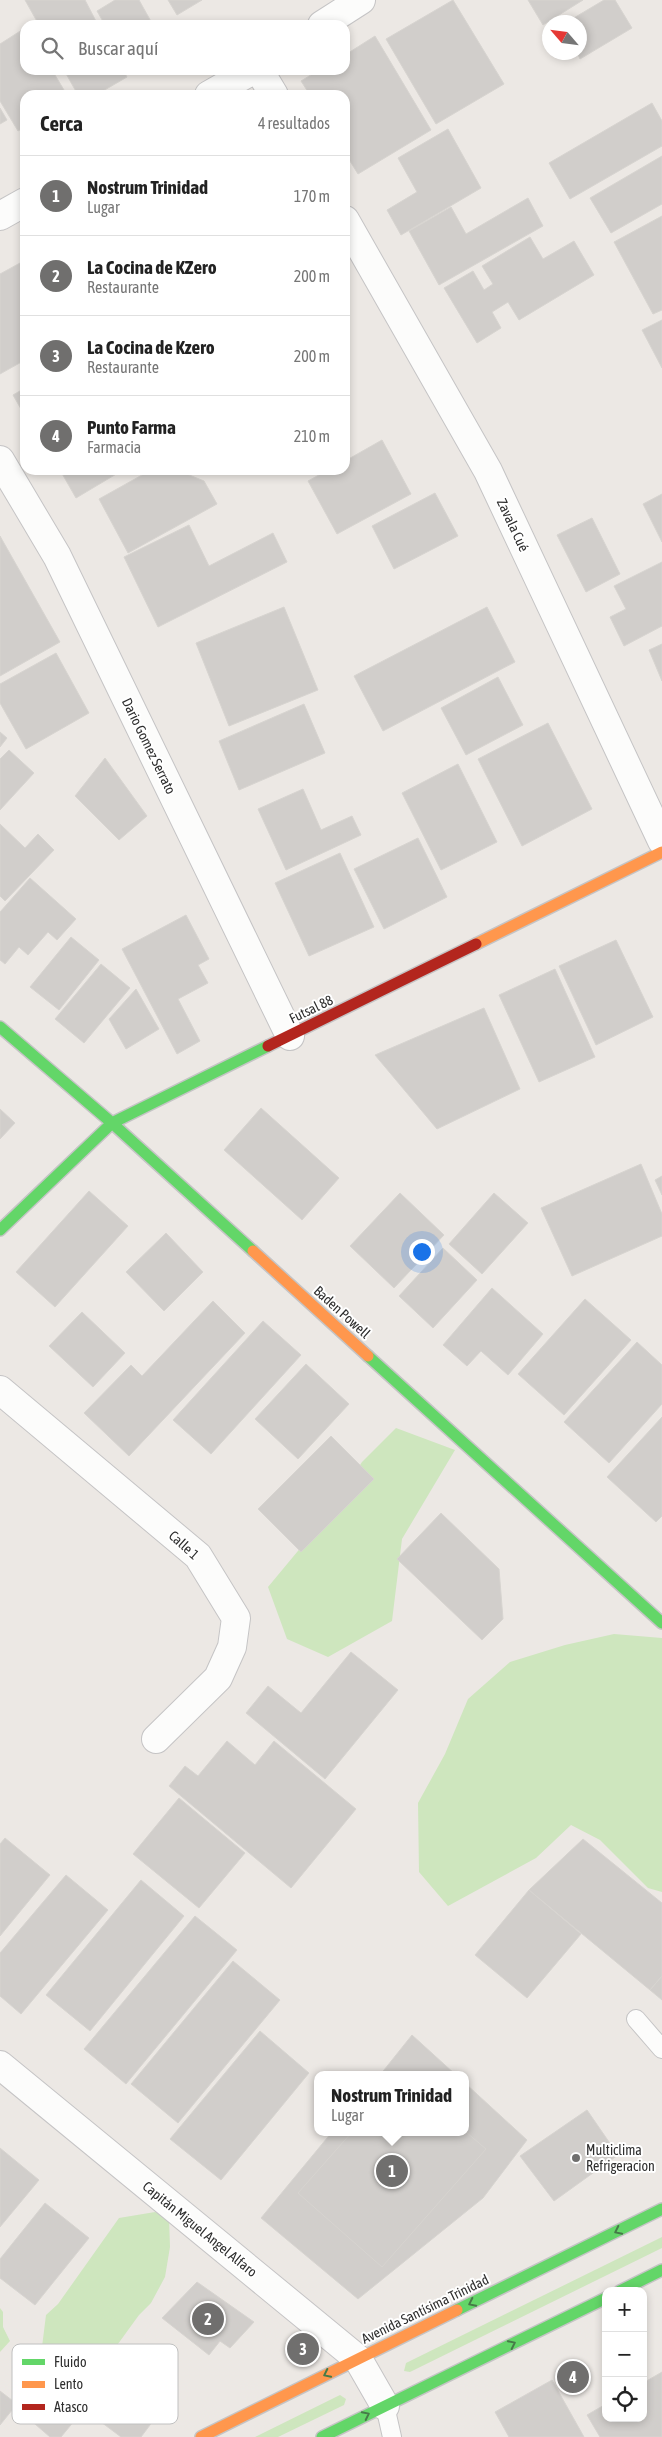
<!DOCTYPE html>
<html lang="es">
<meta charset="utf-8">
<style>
:root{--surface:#fff;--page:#f2f2f2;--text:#222;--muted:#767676;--line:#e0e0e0;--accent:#706f6e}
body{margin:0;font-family:"Asap Condensed",sans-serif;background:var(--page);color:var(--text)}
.controls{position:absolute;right:15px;bottom:15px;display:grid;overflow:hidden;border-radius:10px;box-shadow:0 2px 8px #0003}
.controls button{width:45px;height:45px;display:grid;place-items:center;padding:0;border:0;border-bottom:1px solid var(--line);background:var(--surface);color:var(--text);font:25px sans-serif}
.compass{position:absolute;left:542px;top:15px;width:45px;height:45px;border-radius:50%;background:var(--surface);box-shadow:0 2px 8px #0003;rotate:298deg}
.you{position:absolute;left:421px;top:1251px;width:18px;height:18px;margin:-12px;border:4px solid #fff;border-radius:50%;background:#1a73e8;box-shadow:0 0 0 8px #1a73e833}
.badge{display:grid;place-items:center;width:32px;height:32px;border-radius:50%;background:var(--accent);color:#fff;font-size:16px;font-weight:700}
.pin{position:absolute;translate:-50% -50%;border:2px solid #fff;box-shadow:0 1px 5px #0006}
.popup{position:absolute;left:314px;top:2071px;width:155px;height:65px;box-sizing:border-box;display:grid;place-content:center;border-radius:10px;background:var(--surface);filter:drop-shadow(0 1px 4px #0005);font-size:16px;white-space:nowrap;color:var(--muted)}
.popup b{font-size:19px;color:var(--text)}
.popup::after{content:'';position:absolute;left:50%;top:100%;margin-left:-10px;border:10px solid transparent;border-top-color:var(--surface)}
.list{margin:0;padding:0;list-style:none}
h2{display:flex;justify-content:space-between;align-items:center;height:65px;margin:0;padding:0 20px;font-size:21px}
h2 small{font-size:16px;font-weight:400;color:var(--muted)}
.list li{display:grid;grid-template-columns:32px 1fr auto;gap:15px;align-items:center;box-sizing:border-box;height:80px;padding:0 20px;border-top:1px solid var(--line)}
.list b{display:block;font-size:19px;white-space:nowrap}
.list p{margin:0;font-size:16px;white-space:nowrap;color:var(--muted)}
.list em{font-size:16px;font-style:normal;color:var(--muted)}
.icon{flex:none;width:28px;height:28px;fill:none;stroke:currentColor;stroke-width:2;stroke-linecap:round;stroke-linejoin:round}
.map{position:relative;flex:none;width:662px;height:2437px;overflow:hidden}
.search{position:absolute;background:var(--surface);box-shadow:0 2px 8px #0003;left:20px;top:20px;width:330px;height:55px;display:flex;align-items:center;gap:12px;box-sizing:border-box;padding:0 18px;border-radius:15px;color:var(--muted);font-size:19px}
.panel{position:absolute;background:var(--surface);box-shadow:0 2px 8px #0003;left:20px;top:90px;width:330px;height:385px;border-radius:15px}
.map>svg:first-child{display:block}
</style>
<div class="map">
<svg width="662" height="2437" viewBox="0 0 662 2437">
<rect width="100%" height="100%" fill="#ece8e4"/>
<path fill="#cee6be" d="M396,1428L455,1450L402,1539L392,1621L328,1657L287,1639L268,1587L327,1516L362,1462Z
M614,1634L662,1638V1892L648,1888L600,1840L571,1825L536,1858L448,1906L419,1872L418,1803L445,1754L468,1699L510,1662L565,1645Z
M155,2212L169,2218L170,2247L165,2277L151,2303L139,2315L102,2366L88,2374L74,2378L49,2363L42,2347L46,2315L58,2304L119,2218Z
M662,2237V2248L410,2372L404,2371L406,2363Z
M0,2308L3,2312V2327L10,2341L0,2352Z
M340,2395L346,2399L344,2405L278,2437H255Z"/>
<path fill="#d1cecb" stroke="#d7d4d0" d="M25,0H85L98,25H39Z
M115,0H139L153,25H105L97,11Z
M168,0H202L177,15Z
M453,0L504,84L436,124L386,39Z
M528,0H583L543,25Z
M604,0H615L632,28L580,59L577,52H580V22H567Z
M25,28V70H52L67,95H25V127L18,131L0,101V44Z
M375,36L431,130L358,174L345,153V95H310L301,81L319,70H345V55Z
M64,70H123L127,77L96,95H78Z
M652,103L662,121V146L570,199L549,163Z
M0,108L7,120L0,124Z
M448,129L481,188L401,235L387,210L417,192L398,158Z
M662,156V204L611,233L590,198Z
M528,198L543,226L439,285L409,231L451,207L466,234Z
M662,216V310L653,314L614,242Z
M530,237L543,259L574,241L594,275L519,320L508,302L492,312L501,328L477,343L444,288L473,271L484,290L493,284L482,266Z
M20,263L25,272V360L0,374V274Z
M662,320V368L642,330Z
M25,388V416L13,395Z
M382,440L411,494L337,534L308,481L328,470H345V461Z
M60,470H123L76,498Z
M151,470H177L204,481L217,504L128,553L99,499Z
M435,493L458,536L394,569L372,526Z
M662,494V542L643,504Z
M592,518L620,574L586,592L557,535Z
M189,525L209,566L273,533L287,562L158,627L124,557Z
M0,536L60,642L0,676Z
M662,562V626L624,646L610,617L626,609L614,586Z
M284,607L318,690L229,726L196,643Z
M487,607L515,662L383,731L354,676Z
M662,644V681L649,650Z
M56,653L89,713L26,749L0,703V684Z
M498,677L523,725L466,755L441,708Z
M304,704L325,753L239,790L219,741Z
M548,723L592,809L522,846L478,759Z
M0,732L7,738L0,747Z
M9,750L34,773L0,810V759Z
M105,758L147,816L119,840L75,796Z
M458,764L497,842L441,870L402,793Z
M303,789L321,830L352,816L361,835L286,870L258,809Z
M0,824L25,848L38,834L54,850L5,901L0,896Z
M418,838L447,897L384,929L354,869Z
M340,853L374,927L309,956L275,883Z
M30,878L76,919L57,940L48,932L28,955L19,947L5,964L0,960V912Z
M186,915L209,959L198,965L208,983L178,999L200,1041L177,1054L122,949Z
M71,937L99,960L59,1010L30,987Z
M616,940L653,1017L596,1045L559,966Z
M101,964L130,988L84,1043L55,1019Z
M555,969L595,1057L539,1082L499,995Z
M136,989L159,1029L126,1049L109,1019Z
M484,1008L520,1089L437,1129L375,1055Z
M261,1108L339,1178L302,1220L224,1150Z
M0,1109L15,1123L0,1139Z
M641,1164L662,1214V1236L572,1276L541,1208Z
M662,1176V1195L655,1180Z
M89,1191L128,1226L55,1307L16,1272Z
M400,1193L444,1235L394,1288L350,1246Z
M494,1193L528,1223L482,1274L449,1244Z
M166,1233L203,1272L164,1311L126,1272Z
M443,1248L477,1280L433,1328L399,1296Z
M492,1288L543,1334L508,1375L481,1351L467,1366L443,1345Z
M585,1299L631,1340L564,1415L518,1374Z
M213,1301L245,1333L129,1456L84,1413L131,1365L142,1376Z
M82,1312L125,1353L93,1387L49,1346Z
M263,1321L301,1355L211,1454L173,1420Z
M637,1342L662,1365V1404L609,1463L564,1422Z
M306,1364L349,1404L298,1459L255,1419Z
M662,1417V1516L656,1522L607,1477Z
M331,1436L374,1479L301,1552L258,1509Z
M441,1513L499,1569L503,1619L482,1640L397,1559Z
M351,1652L398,1690L325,1779L246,1713L268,1686L301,1713Z
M227,1741L255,1765L274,1741L356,1809L291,1888L169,1786L185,1766L198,1776Z
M179,1798L245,1853L199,1908L133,1854Z
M5,1838L50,1875L0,1936V1844Z
M583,1839L662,1903V1976L650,1990L529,1890Z
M66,1875L108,1910L21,2014L0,1996V1953Z
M141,1880L184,1916L90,2031L46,1995Z
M529,1890L581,1934L527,1998L475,1955Z
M195,1916L237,1950L126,2084L84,2049Z
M233,1961L280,2000L178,2123L131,2084Z
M662,1976V2000L650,1990Z
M260,2031L309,2073L221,2180L170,2139Z
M412,2035L456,2075H380Z
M466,2084L527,2140L483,2198L358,2299L261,2218L332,2132H466Z
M587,2110L618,2155L554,2201L520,2156Z
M352,2132H466L486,2149L382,2267L298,2193Z
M0,2148L39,2180L0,2227Z
M45,2203L89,2238L35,2305L0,2278V2259Z
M197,2282L254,2322L230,2348L220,2341L209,2355L162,2318Z
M56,2355L99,2391L61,2437H50L28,2418L44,2398L30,2386Z
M134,2356L177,2389L141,2437H121L89,2413Z
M662,2372V2437H600L587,2415L606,2404V2418H643V2383Z
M552,2380L584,2437H509L495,2412Z
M0,2391L17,2404L0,2425Z"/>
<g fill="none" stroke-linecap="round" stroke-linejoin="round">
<defs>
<path id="lane" d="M636,2019L662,2049
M385,2406L392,2437"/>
<path id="street" d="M322,25L361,0
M259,70L274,95
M209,95L253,70
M0,216L25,202
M345,220L488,471L662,841
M0,460L57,556L290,1036
M0,1390L198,1556L236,1618L232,1647L218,1678L156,1739
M0,2065L358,2359L385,2406"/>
<path id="fast" d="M0,1027L112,1123L253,1251
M0,1230L112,1123L268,1046
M368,1356L662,1623
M620,2291L662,2270
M457,2310L662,2209
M322,2437L606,2298"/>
<path id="slow" d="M476,944L662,852
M253,1251L368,1356
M201,2437L457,2310"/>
<path id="jam" d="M268,1046L476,944"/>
</defs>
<use href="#lane" stroke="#c5c4c5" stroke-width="20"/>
<use href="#street" stroke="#c5c4c5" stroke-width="30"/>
<use href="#fast" stroke="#c5c4c5" stroke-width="14"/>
<use href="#slow" stroke="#c5c4c5" stroke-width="14"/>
<use href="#jam" stroke="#c5c4c5" stroke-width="14"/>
<use href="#lane" stroke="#fcfcfb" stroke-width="18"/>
<use href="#street" stroke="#fcfcfb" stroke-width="28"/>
<use href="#fast" stroke="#63d668" stroke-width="11"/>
<use href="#slow" stroke="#ff974d" stroke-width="11"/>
<use href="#jam" stroke="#b3261e" stroke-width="11"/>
</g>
<defs><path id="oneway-chevron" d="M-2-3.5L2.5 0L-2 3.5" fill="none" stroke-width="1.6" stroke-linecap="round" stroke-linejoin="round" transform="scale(1.25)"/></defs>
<g stroke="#467a48">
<use href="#oneway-chevron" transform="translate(618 2231) rotate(154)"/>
<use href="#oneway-chevron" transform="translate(472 2303) rotate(154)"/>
<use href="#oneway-chevron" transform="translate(512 2344) rotate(-26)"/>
<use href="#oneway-chevron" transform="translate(327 2374) rotate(154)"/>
<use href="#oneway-chevron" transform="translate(366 2415) rotate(-26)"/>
</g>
<circle fill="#706f6e" stroke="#fff" stroke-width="2" cx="576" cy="2158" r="5"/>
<g text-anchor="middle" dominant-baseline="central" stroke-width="4" stroke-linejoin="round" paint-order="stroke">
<g font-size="14" fill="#2e2e2e" stroke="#fff">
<text transform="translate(513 525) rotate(65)">Zavala Cué</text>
<text transform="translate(149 746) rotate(64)">Dario Gomez Serrato</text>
<text transform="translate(311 1009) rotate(-26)">Futsal 88</text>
<text transform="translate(342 1312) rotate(42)">Baden Powell</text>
<text transform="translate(184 1545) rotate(42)">Calle 1</text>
<text transform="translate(200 2229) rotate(39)">Capitán Miguel Angel Alfaro</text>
<text transform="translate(425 2309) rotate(-26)">Avenida Santísima Trinidad</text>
</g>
<g font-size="14" fill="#2e2e2e" stroke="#fff" text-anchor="start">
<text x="586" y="2150">Multiclima<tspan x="586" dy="16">Refrigeracion</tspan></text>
</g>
</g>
<rect x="12" y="2344" width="166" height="80" rx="8" fill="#fff" stroke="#c0c0c0" stroke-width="1"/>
<rect x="22" y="2359" width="23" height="6" fill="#63d668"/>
<rect x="22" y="2381" width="23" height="7" fill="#ff974d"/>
<rect x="22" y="2404" width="23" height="6" fill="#b3261e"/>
<g font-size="14" fill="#2e2e2e">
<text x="54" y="2367">Fluido</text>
<text x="54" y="2389">Lento</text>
<text x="54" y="2412">Atasco</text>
</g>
</svg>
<div class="controls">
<button>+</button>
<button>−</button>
<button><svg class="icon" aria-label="locate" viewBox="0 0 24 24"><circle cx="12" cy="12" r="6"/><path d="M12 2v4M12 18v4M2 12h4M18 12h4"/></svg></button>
</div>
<svg class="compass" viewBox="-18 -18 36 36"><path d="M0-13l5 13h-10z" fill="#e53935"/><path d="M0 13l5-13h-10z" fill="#767676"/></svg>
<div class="you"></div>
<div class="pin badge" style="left:392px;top:2171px">1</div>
<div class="popup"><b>Nostrum Trinidad</b>Lugar</div>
<div class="pin badge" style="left:208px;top:2319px">2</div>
<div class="pin badge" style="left:303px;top:2349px">3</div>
<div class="pin badge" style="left:573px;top:2377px">4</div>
<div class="search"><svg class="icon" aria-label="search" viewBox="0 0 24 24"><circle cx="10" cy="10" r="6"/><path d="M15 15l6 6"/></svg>Buscar aquí</div>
<section class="panel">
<h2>Cerca<small>4 resultados</small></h2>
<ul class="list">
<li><span class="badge">1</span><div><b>Nostrum Trinidad</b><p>Lugar</p></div><em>170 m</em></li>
<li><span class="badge">2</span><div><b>La Cocina de KZero</b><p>Restaurante</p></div><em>200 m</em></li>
<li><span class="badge">3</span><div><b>La Cocina de Kzero</b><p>Restaurante</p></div><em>200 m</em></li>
<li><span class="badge">4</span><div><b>Punto Farma</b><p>Farmacia</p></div><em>210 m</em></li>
</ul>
</section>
</div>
